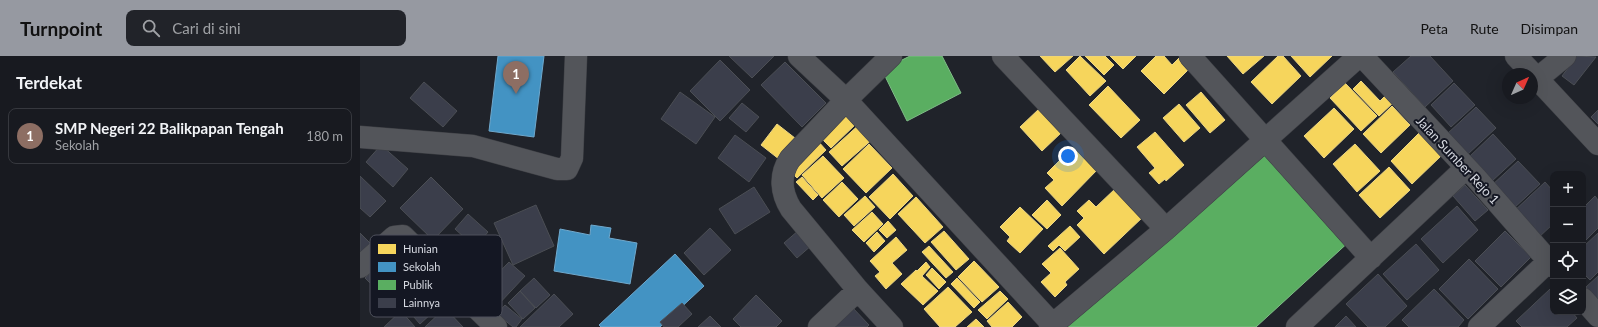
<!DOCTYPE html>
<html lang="id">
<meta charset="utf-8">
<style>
:root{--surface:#181a20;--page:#212329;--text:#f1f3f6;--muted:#9fa1a5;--line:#36383e;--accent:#9699a1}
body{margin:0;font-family:Lato,sans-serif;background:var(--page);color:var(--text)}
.controls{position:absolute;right:12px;bottom:12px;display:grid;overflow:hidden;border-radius:8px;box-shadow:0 4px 16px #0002}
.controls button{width:36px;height:36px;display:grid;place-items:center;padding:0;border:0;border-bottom:1px solid var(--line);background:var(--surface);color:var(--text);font:20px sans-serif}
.compass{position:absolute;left:1142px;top:12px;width:36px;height:36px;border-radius:50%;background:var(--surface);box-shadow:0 4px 16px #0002;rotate:45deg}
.you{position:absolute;left:708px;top:100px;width:14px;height:14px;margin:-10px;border:3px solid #fff;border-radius:50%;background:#1a73e8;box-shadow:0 0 0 6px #1a73e833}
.badge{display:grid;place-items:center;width:26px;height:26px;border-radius:50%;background:var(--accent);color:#fff;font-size:13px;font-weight:700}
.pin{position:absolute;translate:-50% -33px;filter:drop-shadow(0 1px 2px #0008)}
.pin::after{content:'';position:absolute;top:21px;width:14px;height:12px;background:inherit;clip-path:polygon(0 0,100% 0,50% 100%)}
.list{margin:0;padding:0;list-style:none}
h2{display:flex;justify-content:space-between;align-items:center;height:52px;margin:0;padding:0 16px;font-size:17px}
h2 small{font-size:13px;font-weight:400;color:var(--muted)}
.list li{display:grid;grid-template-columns:26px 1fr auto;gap:12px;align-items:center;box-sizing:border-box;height:56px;margin:0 8px 8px;padding:0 8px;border:1px solid var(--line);border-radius:8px}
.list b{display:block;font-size:15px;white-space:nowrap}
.list p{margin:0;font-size:13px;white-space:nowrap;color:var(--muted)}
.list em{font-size:13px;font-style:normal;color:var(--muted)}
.icon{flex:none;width:22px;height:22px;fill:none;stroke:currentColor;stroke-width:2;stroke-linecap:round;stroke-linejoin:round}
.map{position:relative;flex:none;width:1238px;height:271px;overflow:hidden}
header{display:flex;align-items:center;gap:24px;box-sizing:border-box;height:56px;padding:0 20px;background:var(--accent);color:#111}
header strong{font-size:19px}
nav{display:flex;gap:22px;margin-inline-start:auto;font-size:14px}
.search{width:280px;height:36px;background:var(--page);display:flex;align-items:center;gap:10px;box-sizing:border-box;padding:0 14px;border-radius:8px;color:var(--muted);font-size:15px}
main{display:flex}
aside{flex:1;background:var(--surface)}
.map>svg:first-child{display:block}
</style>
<header>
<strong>Turnpoint</strong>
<div class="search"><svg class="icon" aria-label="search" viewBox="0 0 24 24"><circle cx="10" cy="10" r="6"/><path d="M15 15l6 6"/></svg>Cari di sini</div>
<nav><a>Peta</a><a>Rute</a><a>Disimpan</a></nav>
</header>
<main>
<aside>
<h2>Terdekat<small></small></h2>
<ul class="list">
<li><span class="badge" style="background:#8d6e63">1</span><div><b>SMP Negeri 22 Balikpapan Tengah</b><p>Sekolah</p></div><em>180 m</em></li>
</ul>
</aside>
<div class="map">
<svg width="1238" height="271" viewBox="0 0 1238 271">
<rect width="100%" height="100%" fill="#20232a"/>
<path fill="#f6d55c" stroke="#ecd684" d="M680,0H713L695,16Z
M720,0L746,25L730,40L706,14Z
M725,0H745L754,9L744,19Z
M750,0H776L763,13Z
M796,0H804L812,9L821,0L834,8L804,38L781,15Z
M867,0H904L883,18Z
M918,0H923L941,20L912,48L891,26Z
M931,0H972L950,21Z
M1001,25L1020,45L1027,38L1034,46L1019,60L993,33Z
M985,27L1017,60L1001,75L970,42Z
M748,30L780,64L761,82L729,49Z
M841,36L865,64L850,77L826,49Z
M819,48L840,72L824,86L803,62Z
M1032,50L1050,69L1021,97L1003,78Z
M680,52L702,76L682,95L660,71Z
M974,52L994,73L964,102L944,80Z
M486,58L496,68L471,92L461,82Z
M502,66L515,81L482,110L469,96Z
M417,68L440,86L424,107L401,89Z
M795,76L824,109L806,125L805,123L799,128L789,117L795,112L777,91Z
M1059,77L1081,100L1052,128L1031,105Z
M457,84L466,94L437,122L427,112Z
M509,88L532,112L506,137L483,113Z
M995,88L1020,115L997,136L973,108Z
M715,89L738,113L702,150L685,132L694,124L687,117Z
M463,100L484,122L462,142L442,119Z
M1029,111L1050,134L1020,162L999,139Z
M533,118L553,140L530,163L509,141Z
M442,121L458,139L453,144L436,126Z
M482,126L498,143L479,161L463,144Z
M756,132L784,160L744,198L717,169L724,162L717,155L729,144L736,151Z
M505,140L515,151L494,170L484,159Z
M556,141L583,171L565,187L538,158Z
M687,144L701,159L687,173L672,159Z
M660,151L683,173L660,197L647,185L650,181L640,171Z
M512,156L523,168L504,186L492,174Z
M528,165L536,174L527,182L519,174Z
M710,170L720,181L705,195L699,189L693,195L688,190Z
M584,175L609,203L596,214L571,186Z
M517,176L525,185L514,196L506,187Z
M536,181L547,194L532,207L542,218L526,233L515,220L520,216L510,205Z
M569,190L593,216L586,222L562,196Z
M700,192L719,213L705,226L707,229L695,241L681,226L691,217L682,208Z
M614,205L639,231L622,246L598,221Z
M566,206L570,211L562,220L578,235L563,249L541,228L556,214L557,215Z
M572,212L586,226L579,233L566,219Z
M597,222L620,246L614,252L591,228Z
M588,231L612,256L595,271H580L564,253Z
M640,235L648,243L627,263L618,254Z
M648,246L662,261L652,271H632L627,265Z
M616,263L624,271H607Z"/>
<path fill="#4393c3" stroke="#6fa8cc" d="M138,0H184L174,81L129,75Z
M231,169L251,172L249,182L277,187L270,228L194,215L200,173L230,179Z
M315,198L344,230L300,271H241L239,269Z"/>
<path fill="#5aae61" stroke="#7fbb87" d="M550,0H582L601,37L547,65L522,14Z
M907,92L992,183L896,271H703Z"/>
<path fill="#3b3e4b" stroke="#4b4e54" d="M369,0H414L392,22Z
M1051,0H1070L1093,25L1065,51L1033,16Z
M1217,0L1236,1L1214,29L1202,20Z
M360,4L390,34L360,65L330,35Z
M425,6L466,47L442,71L401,29Z
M64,26L97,55L83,71L50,42Z
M1094,27L1115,49L1091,71L1071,49Z
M320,36L355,61L336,88L301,63Z
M382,47L399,61L386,76L369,62Z
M1116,51L1136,72L1107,99L1087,78Z
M1238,54V68L1231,61Z
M1133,78L1156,103L1131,126L1108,102Z
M375,79L406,102L389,126L358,102Z
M21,89L48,113L33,131L6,106Z
M1158,105L1180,128L1153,153L1131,130Z
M0,120L26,145L10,161L0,152Z
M71,121L103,153L73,184L40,152Z
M1185,126L1193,135V168L1177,183L1152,157Z
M1105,129L1128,154L1115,165L1093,140Z
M394,131L410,156L375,178L359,153Z
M1235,140L1238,144V172L1223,187V152Z
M176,149L194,190L153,209L134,167Z
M1097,150L1118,174L1083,207L1061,183Z
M108,158L128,176L115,191L95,173Z
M350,172L371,194L344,219L324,197Z
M439,174L452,189L437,202L424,187Z
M1145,175L1171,201L1141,231L1115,205Z
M0,177L14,191L0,203Z
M1238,177V216L1230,224L1223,217V191Z
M1056,188L1079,214L1047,244L1023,218Z
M29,199L47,217L23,240L5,222Z
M1109,203L1138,233L1108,263L1079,233Z
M149,206L165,220L137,250L121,235Z
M1018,218L1047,250L1025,271H1008L986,248Z
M1238,220V244L1226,231Z
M174,222L190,239L176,252L160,235Z
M63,224L84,246L60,268L40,245Z
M1074,233L1104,264L1098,271H1049L1042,264Z
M1190,233L1193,236V256H1212L1217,262L1207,271H1162L1156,265Z
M160,235L175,252L163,263L148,247Z
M194,238L213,258L199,271H160Z
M396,239L422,265L416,271H381L373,263Z
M322,247L332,258L318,271H304L300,266Z
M145,249L162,263L156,271H153L137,258Z
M492,251L509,269L507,271H472Z
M85,252L103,271H65Z
M41,255L55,271H24Z
M350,260L361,271H338Z
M986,260L996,271H975Z"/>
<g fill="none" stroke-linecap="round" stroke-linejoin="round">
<defs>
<path id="minor" d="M439,0L486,44L695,271
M531,0L486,44L430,103C419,119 421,137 431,153L498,234L532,271
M643,0L806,173
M830,0L1011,202
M1002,0L1116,122L1193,210
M1156,0L1238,88
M1178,22L1205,0
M0,81L113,90L197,113H207L212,102L216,0
M0,211L34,181L43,180L136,271
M1223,243L1238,260
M459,271L498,234
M690,271L806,173L999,0
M937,271L1106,112
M1119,271L1189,205"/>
</defs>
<use href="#minor" stroke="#3c3e43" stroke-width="23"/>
<use href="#minor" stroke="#53555a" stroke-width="22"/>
</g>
<g text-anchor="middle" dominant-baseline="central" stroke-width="4" stroke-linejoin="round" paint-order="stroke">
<g font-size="13" fill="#d6d9e1" stroke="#141723">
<text transform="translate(1098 104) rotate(47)">Jalan Sumber Rejo 1</text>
</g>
</g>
<rect x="10" y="179" width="132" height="82" rx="6" fill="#141723" stroke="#4e515c" stroke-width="1"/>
<rect x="18" y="188" width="18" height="10" fill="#f6d55c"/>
<rect x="18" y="206" width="18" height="10" fill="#4393c3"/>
<rect x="18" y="224" width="18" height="10" fill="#5aae61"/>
<rect x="18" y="242" width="18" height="10" fill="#3b3e4b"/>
<g font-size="11" fill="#d6d9e1">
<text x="43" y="197">Hunian</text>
<text x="43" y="215">Sekolah</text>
<text x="43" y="233">Publik</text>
<text x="43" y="251">Lainnya</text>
</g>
</svg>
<div class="controls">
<button>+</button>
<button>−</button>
<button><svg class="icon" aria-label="locate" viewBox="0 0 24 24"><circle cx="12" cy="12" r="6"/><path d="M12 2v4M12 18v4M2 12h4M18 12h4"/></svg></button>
<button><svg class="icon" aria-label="layers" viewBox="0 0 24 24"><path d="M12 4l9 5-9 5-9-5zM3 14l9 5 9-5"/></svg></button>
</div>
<svg class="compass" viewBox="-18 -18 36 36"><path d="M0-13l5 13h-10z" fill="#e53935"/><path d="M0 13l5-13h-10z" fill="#9fa1a5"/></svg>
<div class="you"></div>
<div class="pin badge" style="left:156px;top:38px;background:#8d6e63">1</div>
</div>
</main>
